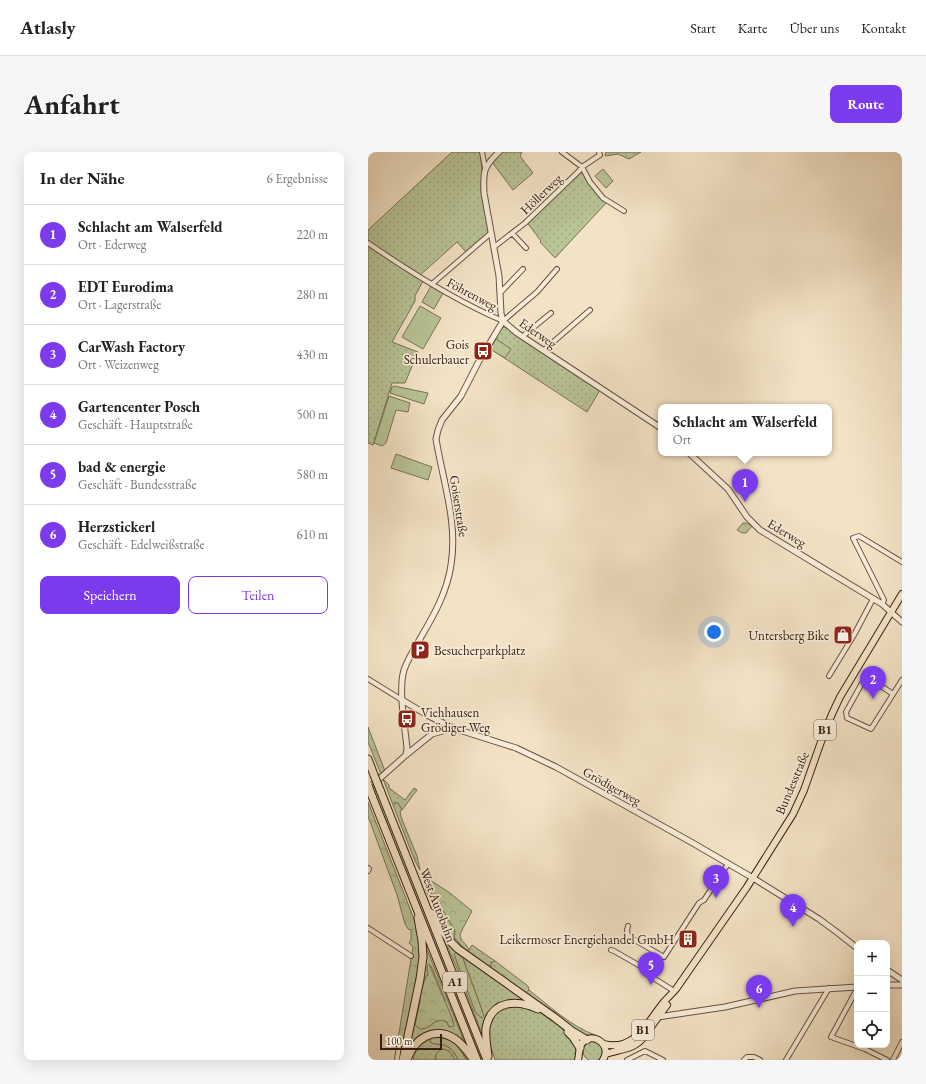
<!DOCTYPE html>
<html lang="de">
<meta charset="utf-8">
<style>
:root{--surface:#fff;--page:#f6f6f6;--text:#222;--muted:#767676;--line:#e0e0e0;--accent:#7c3aed}
body{margin:0;font-family:"EB Garamond",serif;background:var(--page);color:var(--text)}
.controls{position:absolute;right:12px;bottom:12px;display:grid;overflow:hidden;border-radius:8px;box-shadow:0 4px 16px #0002}
.controls button{width:36px;height:36px;display:grid;place-items:center;padding:0;border:0;border-bottom:1px solid var(--line);background:var(--surface);color:var(--text);font:20px sans-serif}
.scale{position:absolute;left:12px;bottom:10px;width:62px;box-sizing:border-box;padding-left:4px;border:2px solid #392215;border-top:0;font-size:11px;line-height:14px;white-space:nowrap;color:#392215;-webkit-text-stroke:3px #f7edda;paint-order:stroke}
.you{position:absolute;left:346px;top:480px;width:14px;height:14px;margin:-10px;border:3px solid #fff;border-radius:50%;background:#1a73e8;box-shadow:0 0 0 6px #1a73e833}
.badge{display:grid;place-items:center;width:26px;height:26px;border-radius:50%;background:var(--accent);color:#fff;font-size:13px;font-weight:700}
.pin{position:absolute;translate:-50% -33px;filter:drop-shadow(0 1px 2px #0008)}
.pin::after{content:'';position:absolute;top:21px;width:14px;height:12px;background:inherit;clip-path:polygon(0 0,100% 0,50% 100%)}
.popup{position:absolute;left:290px;top:252px;width:174px;height:52px;box-sizing:border-box;display:grid;place-content:center;border-radius:8px;background:var(--surface);filter:drop-shadow(0 1px 3px #0005);font-size:13px;white-space:nowrap;color:var(--muted)}
.popup b{font-size:15px;color:var(--text)}
.popup::after{content:'';position:absolute;left:50%;top:100%;margin-left:-8px;border:8px solid transparent;border-top-color:var(--surface)}
.list{margin:0;padding:0;list-style:none}
h2{display:flex;justify-content:space-between;align-items:center;height:52px;margin:0;padding:0 16px;font-size:17px}
h2 small{font-size:13px;font-weight:400;color:var(--muted)}
.list li{display:grid;grid-template-columns:26px 1fr auto;gap:12px;align-items:center;box-sizing:border-box;height:60px;padding:0 16px;border-top:1px solid var(--line)}
.list b{display:block;font-size:15px;white-space:nowrap}
.list p{margin:0;font-size:13px;white-space:nowrap;color:var(--muted)}
.list em{font-size:13px;font-style:normal;color:var(--muted)}
.actions{display:flex;gap:8px;padding:12px 16px}
.actions a{flex:1;padding:9px 0;border:1px solid var(--accent);border-radius:8px;text-align:center;font-size:14px;color:var(--accent)}
.actions .main{background:var(--accent);color:#fff}
.icon{flex:none;width:22px;height:22px;fill:none;stroke:currentColor;stroke-width:2;stroke-linecap:round;stroke-linejoin:round}
.map{position:relative;flex:none;width:534px;height:908px;overflow:hidden;border-radius:8px}
header{display:flex;align-items:center;gap:24px;box-sizing:border-box;height:56px;padding:0 20px;background:var(--surface);border-bottom:1px solid var(--line)}
header strong{font-size:19px}
nav{display:flex;gap:22px;margin-inline-start:auto;font-size:14px}
.intro{display:flex;align-items:center;justify-content:space-between;box-sizing:border-box;height:96px;padding:0 24px}
h1{margin:0;font-size:28px}
.button{padding:10px 18px;border-radius:8px;background:var(--accent);color:#fff;font-size:14px;font-weight:700}
main{display:flex;gap:24px;padding:0 24px}
aside{flex:1;background:var(--surface);border-radius:8px;box-shadow:0 4px 16px #0002}
.map>svg:first-child{display:block}
</style>
<header>
<strong>Atlasly</strong>
<nav><a>Start</a><a>Karte</a><a>Über uns</a><a>Kontakt</a></nav>
</header>
<div class="intro"><h1>Anfahrt</h1><a class="button">Route</a></div>
<main>
<aside>
<h2>In der Nähe<small>6 Ergebnisse</small></h2>
<ul class="list">
<li><span class="badge">1</span><div><b>Schlacht am Walserfeld</b><p>Ort · Ederweg</p></div><em>220 m</em></li>
<li><span class="badge">2</span><div><b>EDT Eurodima</b><p>Ort · Lagerstraße</p></div><em>280 m</em></li>
<li><span class="badge">3</span><div><b>CarWash Factory</b><p>Ort · Weizenweg</p></div><em>430 m</em></li>
<li><span class="badge">4</span><div><b>Gartencenter Posch</b><p>Geschäft · Hauptstraße</p></div><em>500 m</em></li>
<li><span class="badge">5</span><div><b>bad &amp; energie</b><p>Geschäft · Bundesstraße</p></div><em>580 m</em></li>
<li><span class="badge">6</span><div><b>Herzstickerl</b><p>Geschäft · Edelweißstraße</p></div><em>610 m</em></li>
</ul>
<div class="actions"><a class="main">Speichern</a><a>Teilen</a></div>
</aside>
<div class="map">
<svg width="534" height="908" viewBox="0 0 534 908">
<defs>
<pattern id="grass-dots" width="8" height="8" patternUnits="userSpaceOnUse"><rect width="8" height="8" fill="#b9c497"/><path d="M2 2h.1M6 6h.1" fill="none" stroke="#a0a881" stroke-width="1.8" stroke-linecap="round"/></pattern>
<pattern id="forest-crowns" width="20" height="18" patternUnits="userSpaceOnUse"><rect width="20" height="18" fill="#b9c497"/><path d="M2 6a3 3 0 1 1 6 0M12 15a3 3 0 1 1 6 0" fill="none" stroke="#a0a881"/></pattern>
</defs>
<rect width="100%" height="100%" fill="#f3e3c6"/>
<filter id="stains"><feTurbulence type="fractalNoise" baseFrequency=".005" numOctaves="4"/><feColorMatrix values="0 0 0 0 .2 0 0 0 0 .09 0 0 0 0 .02 0 0 0 .5 -.17"/></filter>
<radialGradient id="worn" r=".72"><stop offset=".6" stop-color="#630" stop-opacity="0"/><stop offset="1" stop-color="#630" stop-opacity=".3"/></radialGradient>
<path fill="url(#grass-dots)" stroke="#797356" fill-rule="evenodd" d="M84,0H112L114,17L113,40L121,80L98,100L89,90L51,124L56,127L47,144V149L24,190L50,200L37,231H24L5,293L0,291V78Z
M134,0H154L152,4L165,21L145,38L124,10Z
M238,0H273L261,7L250,2L237,4Z
M214,18L239,50L187,106L172,90L173,89L158,69Z
M137,175L232,238L219,260L121,196L132,176Z
M15,627L21,633V636L37,648L46,636L49,638L34,658L30,651H27L25,653Z
M59,741L64,742L77,762L86,777L87,781L86,785L87,788L80,781Z
M75,785L160,850C147,847 139,850 128,855L115,885L88,814ZM94,804L114,858L110,863L88,808Z
M56,790L97,891L70,880L40,899ZM63,814L77,848L81,875L79,870C69,866 68,870 60,875L50,862L51,842Z
M104,793L127,809L123,811L122,815L98,799L101,798Z
M161,838C180,853 204,875 227,883H214L158,841Z
M146,853L170,859L192,875L204,887L208,896V908H127L121,889L120,875L128,860Z
M70,883C86,885 94,895 101,908H98C96,903 94,898 91,894C84,887 70,882 62,887V890C65,892 67,892 71,892C82,894 86,898 90,908H87L82,900L76,897L68,902V908H45C49,891 50,886 70,883Z
M215 899a10 10 0 1 1 20 0a10 10 0 1 1-20 0Z"/>
<path fill="url(#forest-crowns)" stroke="#797356" d="M375,371H378L384,374L378,381H374L369,378Z
M0,575L17,619L13,622L0,590Z
M0,650L44,762L49,777L52,791V805L33,908H30L33,893L30,887L45,795L41,791L43,788V778L40,777L37,772L29,743L0,664Z
M27,651H30L34,658L32,659L33,665L49,704L52,718L47,709L25,653Z
M62,728L82,741L104,759L92,782C92,789 99,792 101,798L98,799L86,785L87,781L86,777L77,762L64,742L59,741C57,736 58,731 62,728Z
M88,800L94,804L114,858L116,864L114,866L110,863L107,859L86,802Z
M127,809L160,834L161,838L158,841L122,815L123,811Z
M61,812L84,866L86,874L81,875L79,870C65,864 65,877 52,877L47,873L52,850V840C56,835 55,828 60,823L59,814Z
M66,885C86,887 89,892 98,908H90C86,898 82,894 71,892C67,892 65,892 62,890V887Z
M76,897L82,900L87,908H68V902L72,898Z"/>
<path fill="#b9c497" stroke="#797356" d="M235,17L245,29L238,36L227,24Z
M63,134L75,141L66,157L54,150Z
M52,154L73,166L55,197L34,185Z
M128,187L143,197L137,206L122,197Z
M26,234L60,241L56,252L22,241L24,235Z
M21,244L42,251L40,260L28,258L18,291L14,294L6,291Z
M28,302L64,315L60,328L23,316Z"/>
<g fill="none" stroke-linecap="round" stroke-linejoin="round">
<defs>
<path id="minor" d="M114,0L117,16
M194,0L214,15L222,30L235,46L256,59
M144,81L158,96
M0,91C42,120 88,149 135,169L169,140L189,117
M126,95L157,71L211,19L214,15L232,3L231,0
M64,132L123,81
M133,140L155,117
M155,184L183,161
M176,198L222,158
M514,452L516,448L485,386L491,384L534,410
M461,524L486,483L505,447
M0,527L34,548
M525,542L498,524L478,560L479,566L503,577L534,528
M0,716L1,717L0,719
M260,774L259,778L260,784L296,805L331,751L336,748L360,712
M0,776L43,804
M243,798L246,799L274,815L276,820L306,839
M489,837L463,885L497,897L519,908
M29,908L31,893
M259,908L277,899L295,908
M376,908L379,905H386L392,908
M418,908L461,836
M525,908L534,890"/>
<path id="tertiary" d="M135,169L149,181L293,276
M321,301L360,337L379,365L392,378L514,452L534,470
M34,548L61,564L85,576
M38,603L39,596C37,575 30,538 36,518C40,506 47,496 53,485C66,463 79,440 83,413C90,370 75,330 68,287L70,278L74,268L93,244L111,209L135,169L133,161L131,124L116,41C115,20 115,15 131,0
M0,637L38,603L64,582L85,576L148,596L188,615L323,690L385,726L451,767L470,781L489,796
M519,818L534,828
M519,833H534
M290,865L357,855L427,839L489,835"/>
<path id="primary" d="M236,892C266,900 280,870 295,851C299,846 304,842 308,837L379,735L425,662L436,638L454,587L464,562L472,545L534,442
M238,902C252,897 265,898 275,886L299,853
M210,908C211,904 211,899 212,895C219,877 246,890 235,908"/>
<path id="motorway" d="M0,607L6,623
M12,638L119,908
M4,644L109,908
M63,761L81,788L90,797L186,865L204,879L219,888
M200,880L205,885L212,896
M120,904C119,895 117,885 118,876C123,848 149,847 170,857
M35,908L52,827L55,805L54,789L50,766
M39,908C46,887 66,873 87,887C95,892 100,901 106,908"/>
</defs>
<use href="#minor" stroke="#685241" stroke-width="6"/>
<use href="#tertiary" stroke="#685241" stroke-width="7"/>
<use href="#primary" stroke="#392215" stroke-width="8"/>
<use href="#motorway" stroke="#392215" stroke-width="9"/>
<use href="#minor" stroke="#f7edda" stroke-width="4"/>
<use href="#tertiary" stroke="#f7edda" stroke-width="5"/>
<use href="#primary" stroke="#f3e3c6" stroke-width="6"/>
<use href="#motorway" stroke="#f3e3c6" stroke-width="7"/>
<defs>
<path id="motorway-bridge" d="M6,623L12,638
M0,633L4,644"/>
</defs>
<use href="#motorway-bridge" stroke="#392215" stroke-width="9" stroke-linecap="butt"/>
<use href="#motorway-bridge" stroke="#f3e3c6" stroke-width="7"/>
</g>
<defs>
<symbol id="bus-square" viewBox="-11 -11 22 22"><rect x="-9" y="-9" width="18" height="18" rx="4" fill="#8f2418" stroke="#f7edda"/><path d="M-5-6H5V4H4V6H2V4H-2V6H-4V4H-5ZM-3.5-4V0h7V-4ZM-3.5 1.2v1.5H-2V1.2ZM2 1.2v1.5H3.5V1.2Z" fill="#fff"/></symbol>
<symbol id="shop-square" viewBox="-11 -11 22 22"><rect x="-9" y="-9" width="18" height="18" rx="4" fill="#8f2418" stroke="#f7edda"/><path d="M-5-2.5h2.3a2.7 3.5 0 0 1 5.4 0H5L5.5 6h-11ZM-1.5-2.5h3a1.5 2.3 0 0 0-3 0Z" fill="#fff"/></symbol>
<symbol id="parking-square" viewBox="-11 -11 22 22"><rect x="-9" y="-9" width="18" height="18" rx="4" fill="#8f2418" stroke="#f7edda"/><path d="M-3.5-5.5H1a3.5 3.5 0 0 1 0 7H-1V5.5H-3.5ZM-1-3.4V-.6H.8a1.4 1.4 0 0 0 0-2.8Z" fill="#fff"/></symbol>
<symbol id="building-square" viewBox="-11 -11 22 22"><rect x="-9" y="-9" width="18" height="18" rx="4" fill="#8f2418" stroke="#f7edda"/><path d="M-4-6H4V6H1V3H-1V6H-4ZM-2.5-4.3h1.7v1.8h-1.7ZM.8-4.3h1.7v1.8H.8ZM-2.5-1h1.7V.8h-1.7ZM.8-1h1.7V.8H.8Z" fill="#fff"/></symbol>
</defs>
<g fill-rule="evenodd">
<use href="#bus-square" x="104" y="188" width="22" height="22"/>
<use href="#shop-square" x="464" y="472" width="22" height="22"/>
<use href="#parking-square" x="41" y="487" width="22" height="22"/>
<use href="#bus-square" x="28" y="556" width="22" height="22"/>
<use href="#building-square" x="309" y="776" width="22" height="22"/>
</g>
<g text-anchor="middle" dominant-baseline="central" stroke-width="3.5" stroke-linejoin="round" paint-order="stroke">
<g fill="#f7edda" stroke="#725f50" stroke-width="1">
<rect x="446" y="568" width="22" height="20" rx="3"/>
<rect x="75" y="820" width="24" height="20" rx="3"/>
<rect x="264" y="868" width="22" height="20" rx="3"/>
</g>
<g font-size="12" font-weight="bold" fill="#392215">
<text x="457" y="578">B1</text>
<text x="87" y="830">A1</text>
<text x="275" y="878">B1</text>
</g>
<g font-size="13" fill="#392215" stroke="#f7edda">
<text transform="translate(173 42) rotate(-44)">Höllerweg</text>
<text transform="translate(104 142) rotate(28)">Föhrenweg</text>
<text transform="translate(170 181) rotate(34)">Ederweg</text>
<text transform="translate(91 354) rotate(81)">Goiserstraße</text>
<text transform="translate(419 381) rotate(31)">Ederweg</text>
<text transform="translate(424 631) rotate(-67)">Bundesstraße</text>
<text transform="translate(244 634) rotate(29)">Grödigerweg</text>
<text transform="translate(70 753) rotate(69)">West Autobahn</text>
</g>
<g font-size="13" fill="#392215" stroke="#f7edda" text-anchor="end">
<text x="101" y="192">Gois<tspan x="101" dy="15">Schulerbauer</tspan></text>
<text x="461" y="483">Untersberg Bike</text>
<text x="66" y="498" text-anchor="start">Besucherparkplatz</text>
<text x="53" y="560" text-anchor="start">Viehhausen<tspan x="53" dy="15">Grödiger Weg</tspan></text>
<text x="306" y="787">Leikermoser Energiehandel GmbH</text>
</g>
</g>
<rect width="100%" height="100%" filter="url(#stains)"/>
<rect width="100%" height="100%" fill="url(#worn)"/>
</svg>
<div class="controls">
<button>+</button>
<button>−</button>
<button><svg class="icon" aria-label="locate" viewBox="0 0 24 24"><circle cx="12" cy="12" r="6"/><path d="M12 2v4M12 18v4M2 12h4M18 12h4"/></svg></button>
</div>
<div class="scale">100 m</div>
<div class="you"></div>
<div class="pin badge" style="left:377px;top:350px">1</div>
<div class="popup"><b>Schlacht am Walserfeld</b>Ort</div>
<div class="pin badge" style="left:505px;top:547px">2</div>
<div class="pin badge" style="left:348px;top:746px">3</div>
<div class="pin badge" style="left:425px;top:775px">4</div>
<div class="pin badge" style="left:283px;top:833px">5</div>
<div class="pin badge" style="left:391px;top:856px">6</div>
</div>
</main>
